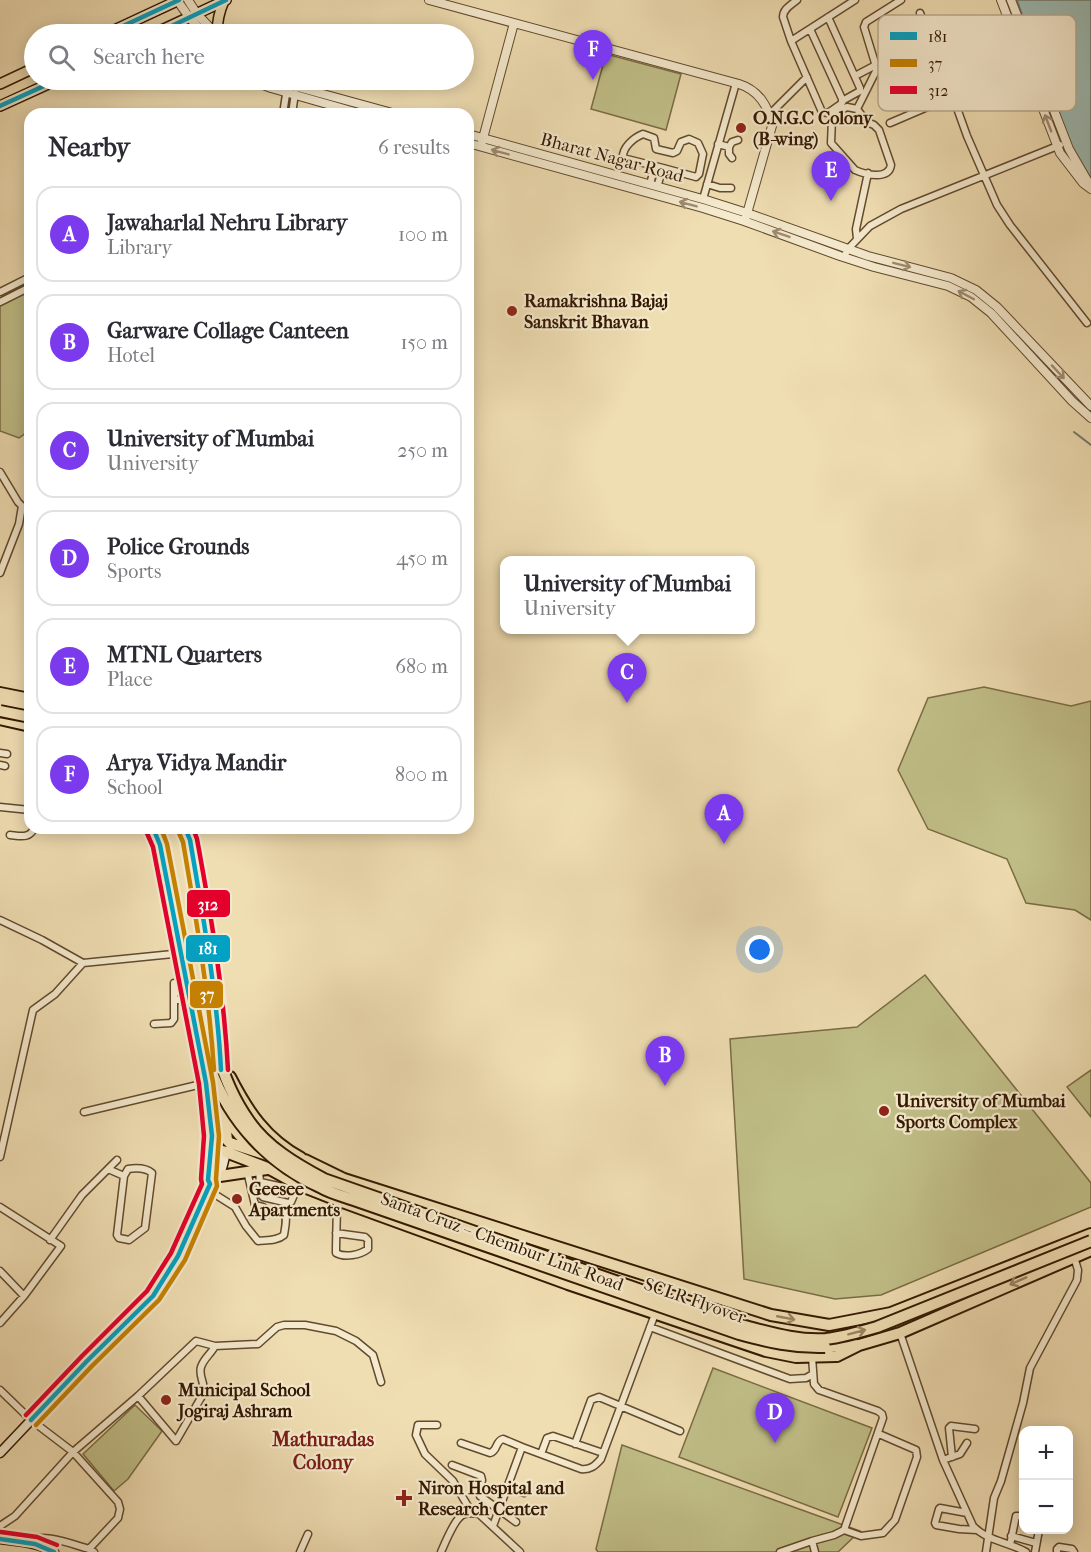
<!DOCTYPE html>
<meta charset="utf-8">
<style>
:root{--surface:#fff;--page:#f7f7f7;--text:#2b2b33;--muted:#7c7c81;--line:#e1e1e2;--accent:#7c3aed}
body{margin:0;font-family:"IM FELL French Canon",serif;background:var(--page);color:var(--text)}
.controls{position:absolute;right:18px;bottom:18px;display:grid;overflow:hidden;border-radius:12px;box-shadow:0 3px 15px #0003}
.controls button{width:54px;height:54px;display:grid;place-items:center;padding:0;border:0;border-bottom:2px solid var(--line);background:var(--surface);color:var(--text);font:30px sans-serif}
.you{position:absolute;left:760px;top:950px;width:21px;height:21px;margin:-15px;border:4px solid #fff;border-radius:50%;background:#1a73e8;box-shadow:0 0 0 9px #1a73e833}
.badge{display:grid;place-items:center;width:39px;height:39px;border-radius:50%;background:var(--accent);color:#fff;font-size:20px;font-weight:700}
.pin{position:absolute;translate:-50% -50px;filter:drop-shadow(0 2px 3px #0008)}
.pin::after{content:'';position:absolute;top:32px;width:21px;height:18px;background:inherit;clip-path:polygon(0 0,100% 0,50% 100%)}
.popup{position:absolute;left:500px;top:556px;width:255px;height:78px;box-sizing:border-box;display:grid;place-content:center;border-radius:12px;background:var(--surface);filter:drop-shadow(0 2px 4px #0005);font-size:20px;white-space:nowrap;color:var(--muted)}
.popup b{font-size:22px;color:var(--text)}
.popup::after{content:'';position:absolute;left:50%;top:100%;margin-left:-12px;border:12px solid transparent;border-top-color:var(--surface)}
.list{margin:0;padding:0;list-style:none}
h2{display:flex;justify-content:space-between;align-items:center;height:78px;margin:0;padding:0 24px;font-size:26px}
h2 small{font-size:20px;font-weight:400;color:var(--muted)}
.list li{display:grid;grid-template-columns:39px 1fr auto;gap:18px;align-items:center;box-sizing:border-box;height:96px;margin:0 12px 12px;padding:0 12px;border:2px solid var(--line);border-radius:18px}
.list b{display:block;font-size:22px;white-space:nowrap}
.list p{margin:0;font-size:20px;white-space:nowrap;color:var(--muted)}
.list em{font-size:20px;font-style:normal;color:var(--muted)}
.icon{flex:none;width:33px;height:33px;fill:none;stroke:currentColor;stroke-width:2;stroke-linecap:round;stroke-linejoin:round}
.map{position:relative;flex:none;width:1091px;height:1552px;overflow:hidden}
.search{position:absolute;background:var(--surface);box-shadow:0 3px 15px #0003;left:24px;top:24px;width:450px;height:66px;display:flex;align-items:center;gap:15px;box-sizing:border-box;padding:0 21px;border-radius:33px;color:var(--muted);font-size:22px}
.panel{position:absolute;background:var(--surface);box-shadow:0 3px 15px #0003;left:24px;top:108px;width:450px;height:726px;border-radius:18px}
.map>svg:first-child{display:block}
</style>
<div class="map">
<svg width="1091" height="1552" viewBox="0 0 1091 1552">
<rect width="100%" height="100%" fill="#f0deb3"/>
<filter id="stains"><feTurbulence type="fractalNoise" baseFrequency=".00333" numOctaves="4"/><feColorMatrix values="0 0 0 0 .2 0 0 0 0 .09 0 0 0 0 .02 0 0 0 .5 -.17"/></filter>
<radialGradient id="worn" r=".72"><stop offset=".6" stop-color="#630" stop-opacity="0"/><stop offset="1" stop-color="#630" stop-opacity=".3"/></radialGradient>
<path fill="#c1bf88" stroke="#7a6c44" stroke-width="1.5" d="M606,54L681,74L666,130L591,109Z
M30,291V430L19,438L0,431V306Z
M984,687L1071,706L1091,701V920L1075,910L1026,903L1007,859L928,829L898,770L928,698Z
M925,975L1091,1183V1207L881,1295L835,1299L744,1279L730,1039L857,1027Z
M1091,1070V1117L1067,1087Z
M713,1368L872,1428L838,1517L679,1457Z
M135,1405L162,1431L128,1479L114,1491L83,1454Z
M622,1445L860,1531L838,1552H598L596,1549Z"/>
<path fill="#9cbbb4" stroke="#727a6c" stroke-width="1.5" d="M1017,0H1091V178L1087,174L1065,135Z"/>
<g fill="none" stroke-linecap="round" stroke-linejoin="round">
<path stroke="#727a6c" stroke-width="2" d="M1074,432L1091,445"/>
<defs>
<path id="minor" d="M797,0C791,5 783,9 783,17L791,41L822,112L828,113L841,104L843,101L810,29
M920,13L944,72L967,136L997,205L1010,225L1087,323
M828,17L860,88V91L842,101
M791,41L855,0
M855,76L874,66L875,63L864,27L866,22L901,0
M847,107L857,109L867,122L874,125L879,130L891,165C889,180 866,175 855,170L831,143L832,119L835,113Z
M857,109L877,69
M283,114L287,88
M292,114L295,93
M770,114L807,77
M890,123L953,96
M718,144L729,147L732,142L738,140
M729,147V154L732,158
M650,184L655,166
M707,184L720,188H731
M657,187L663,168L696,177L699,174L703,154L698,143L689,139L681,142L677,151L673,153L656,149L654,138L643,134C633,138 622,148 623,158L663,168
M703,199L736,83
M857,239L856,229L868,173
M844,257L848,249L870,226L901,209L1060,145
M0,292L30,277
M0,302L30,287
M0,472L18,502L22,506L19,524L0,573
M0,753L7,754
M0,765L5,766
M0,807L30,810
M10,835C20,836 30,839 34,828
M0,920L42,940L83,963
M174,983V1000
M154,1024L171,1023L174,1019V1000H190
M84,1112L206,1083
M0,1157L33,1010L55,994L83,963L183,953
M108,1169L124,1176L128,1169C135,1168 146,1168 152,1173L145,1228L129,1240L119,1238L117,1235L124,1176
M259,1170L261,1195L263,1197L288,1203L291,1202L294,1195
M260,1182L292,1189
M208,1190L235,1207L246,1226L258,1241C267,1240 277,1241 284,1235C285,1227 289,1214 281,1210C266,1215 273,1213 263,1207C261,1206 258,1206 255,1205L247,1171
M0,1207L61,1246L24,1296L0,1323
M336,1233L365,1237L368,1240V1249C360,1255 345,1258 336,1253C336,1235 337,1218 337,1200
M50,1240L82,1195L117,1160
M0,1271L24,1296
M650,1327L790,1379L806,1378L813,1374
M900,1333L943,1460L973,1526C987,1541 1009,1542 1026,1552
M0,1390L31,1420L73,1452L118,1502L120,1509L118,1518L89,1549
M138,1396L176,1441L202,1396C207,1383 198,1378 201,1367C204,1358 211,1354 215,1346
M437,1425H418L416,1435L425,1454L453,1481L472,1513
M461,1443L490,1453C498,1451 495,1441 503,1439L522,1447
M575,1444L591,1400L599,1397L680,1431
M541,1454L547,1438L553,1436L603,1453
M952,1457L949,1428L951,1426L975,1429
M943,1460L960,1454L967,1443
M452,1465L481,1476L482,1480L479,1493L480,1496L516,1522
M508,1488L524,1493
M967,1513L940,1508L939,1509L935,1523L936,1525L959,1529L977,1530
M0,1526L15,1516L73,1452L138,1396L196,1341L215,1346L258,1344L277,1327L284,1325H305L336,1331L356,1341L373,1355L381,1382
M493,1526L522,1447L581,1469C590,1470 595,1466 601,1459L655,1314
M844,1530L861,1536L883,1533L895,1520L917,1457L916,1450L879,1434
M1011,1536L1036,1543
M24,1541C45,1533 68,1543 89,1549L94,1552
M812,1541L815,1552
M1010,1545L1016,1516H1024
M300,1552L308,1534
M441,1552C445,1543 453,1523 460,1517C465,1512 473,1513 479,1514L520,1552
M780,1552L812,1541L834,1535L844,1530L883,1418L882,1414L878,1411L819,1390L814,1384L812,1357
M986,1552L994,1498L1001,1481L1023,1403L1030,1368L1077,1280L1078,1270L1074,1257
M1035,1552L1039,1530
M1057,1552V1549L1059,1547L1072,1549L1074,1552"/>
<path id="tertiary" d="M177,0L189,17L204,34
M188,0L197,14L216,34
M429,0L739,84C758,90 769,106 772,126L746,217
M1001,0L1060,153L1083,183L1091,189
M1011,0L1069,149L1091,187
M250,80L271,88L362,114
M272,80L396,114
M468,134L706,200L747,213L868,256L951,278L976,290L997,307L1091,406
M482,142L514,23
M468,143L703,208L744,221L840,256L874,267L948,286L971,297L991,313L1072,401L1091,418"/>
<path id="secondary" d="M210,1184L208,1180L212,1149
M0,1453L87,1361L153,1296C179,1263 193,1223 210,1184C222,1178 223,1164 226,1152
M0,1539C18,1541 39,1543 54,1552"/>
<path id="primary" d="M106,34L179,0
M153,34L226,0
M217,34C217,22 219,12 224,1
M0,84L34,68
M0,106L57,80"/>
<path id="trunk" d="M0,693L30,699
M0,701L30,707
M0,719L30,726
M153,828L160,845L206,1083L212,1136V1149L226,1152L270,1169L299,1185L337,1200L568,1284L766,1351L796,1357L837,1356L859,1345L900,1333L1091,1250
M185,828L190,840L209,952L221,1055
M230,1077C248,1112 266,1139 301,1158
M222,1095L227,1140L230,1143L273,1157
M227,1114C232,1128 244,1143 258,1149
M288,1160H305L344,1179L771,1315L829,1325L891,1313L1091,1234
M220,1176L267,1169
M825,1347L841,1345H856"/>
</defs>
<use href="#minor" stroke="#624a2d" stroke-width="9"/>
<use href="#tertiary" stroke="#624a2d" stroke-width="10"/>
<use href="#secondary" stroke="#331800" stroke-width="11"/>
<use href="#primary" stroke="#331800" stroke-width="12"/>
<use href="#trunk" stroke="#331800" stroke-width="14"/>
<use href="#minor" stroke="#f5eace" stroke-width="6"/>
<use href="#tertiary" stroke="#f5eace" stroke-width="8"/>
<use href="#secondary" stroke="#f5eace" stroke-width="8"/>
<use href="#primary" stroke="#f0deb3" stroke-width="9"/>
<use href="#trunk" stroke="#f0deb3" stroke-width="10"/>
<defs>
<path id="trunk-bridge" d="M0,711L30,717
M163,828L173,851C180,894 187,938 194,981C198,1011 201,1042 211,1070C230,1122 269,1164 320,1187C330,1193 342,1196 354,1200L739,1334C769,1342 793,1348 825,1347
M173,828L182,848C188,887 194,926 201,965C209,1020 216,1075 249,1121C267,1147 296,1164 324,1179L741,1325C769,1332 797,1341 826,1339C843,1337 860,1332 877,1327L1091,1241"/>
</defs>
<use href="#trunk-bridge" stroke="#331800" stroke-width="14" stroke-linecap="butt"/>
<use href="#trunk-bridge" stroke="#f0deb3" stroke-width="10"/>
<defs>
<path id="bus-1" d="M159,32L226,0
M106,34L179,0
M0,106L57,80
M185,828L190,840C203,916 217,992 221,1070
M31,1420L87,1361L153,1296L178,1256L210,1184L208,1180L212,1136L206,1083L160,845L153,828
M0,1539L35,1544L54,1552"/>
<path id="bus-2" d="M178,831L183,842C196,918 209,993 214,1070
M36,1425L92,1366L159,1300L185,1260L217,1186L216,1179L219,1136L213,1082L167,844L161,828"/>
<path id="bus-3" d="M193,828L197,839C211,915 224,992 228,1070
M26,1415L82,1356L147,1291L171,1253L202,1184L201,1179L204,1136L199,1084L153,847L146,831
M1,1532L37,1537L57,1545"/>
</defs>
<use href="#bus-1" stroke="#f5eace" stroke-width="9"/>
<use href="#bus-2" stroke="#f5eace" stroke-width="9"/>
<use href="#bus-3" stroke="#f5eace" stroke-width="9"/>
<use href="#bus-1" stroke="#03a2c4" stroke-width="4.5"/>
<use href="#bus-2" stroke="#c68200" stroke-width="4.5"/>
<use href="#bus-3" stroke="#e4002b" stroke-width="4.5"/>
</g>
<defs><path id="oneway-shaft" d="M-6 0H5M1.5-3L5.5 0L1.5 3" fill="none" stroke-width="1.6" stroke-linecap="round" stroke-linejoin="round" transform="scale(1.5)"/></defs>
<g stroke="#9e8c71">
<use href="#oneway-shaft" transform="translate(1048 123) rotate(-111)"/>
<use href="#oneway-shaft" transform="translate(500 152) rotate(-165)"/>
<use href="#oneway-shaft" transform="translate(688 204) rotate(-165)"/>
<use href="#oneway-shaft" transform="translate(781 234) rotate(-161)"/>
<use href="#oneway-shaft" transform="translate(902 265) rotate(14)"/>
<use href="#oneway-shaft" transform="translate(966 295) rotate(-152)"/>
<use href="#oneway-shaft" transform="translate(1058 372) rotate(47)"/>
</g>
<g stroke="#9b8562">
<use href="#oneway-shaft" transform="translate(1018 1281) rotate(156)"/>
<use href="#oneway-shaft" transform="translate(786 1318) rotate(11)"/>
<use href="#oneway-shaft" transform="translate(857 1332) rotate(-15)"/>
</g>
<g fill="#8f2418" stroke="#f5eace" stroke-width="2">
<circle cx="741" cy="128" r="6"/>
<circle cx="512" cy="311" r="6"/>
<circle cx="884" cy="1111" r="6"/>
<circle cx="237" cy="1199" r="6"/>
<circle cx="166" cy="1400" r="6"/>
<path d="M401 1489h6v6h6v6h-6v6h-6v-6h-6v-6h6z"/>
</g>
<g text-anchor="middle" dominant-baseline="central" stroke-width="4.5" stroke-linejoin="round" paint-order="stroke">
<g font-size="18" font-weight="bold" fill="#331800" stroke="#f5eace" text-anchor="start">
<text x="753" y="118">O.N.G.C Colony<tspan x="753" dy="21">(B-wing)</tspan></text>
<text x="524" y="301">Ramakrishna Bajaj<tspan x="524" dy="21">Sanskrit Bhavan</tspan></text>
<text x="896" y="1101">University of Mumbai<tspan x="896" dy="21">Sports Complex</tspan></text>
<text x="249" y="1189">Geesee<tspan x="249" dy="21">Apartments</tspan></text>
<text x="178" y="1390">Municipal School<tspan x="178" dy="21">Jogiraj Ashram</tspan></text>
<text x="418" y="1488">Niron Hospital and<tspan x="418" dy="21">Research Center</tspan></text>
</g>
<g font-size="18" fill="#331800" stroke="#f5eace">
<text transform="translate(612 158) rotate(15)">Bharat Nagar Road</text>
<text transform="translate(502 1242) rotate(20)">Santa Cruz – Chembur Link Road</text>
<text transform="translate(695 1301) rotate(19)">SCLR Flyover</text>
</g>
<g font-size="20" font-weight="bold" fill="#7a1f14" stroke="#f5eace">
<text x="323" y="1439">Mathuradas<tspan x="323" dy="23">Colony</tspan></text>
</g>
</g>
<rect x="878" y="15" width="198" height="96" rx="9" fill="#f5eace" stroke="#bbab90" stroke-width="1.5"/>
<rect x="890" y="32" width="27" height="8" fill="#03a2c4"/>
<rect x="890" y="59" width="27" height="8" fill="#c68200"/>
<rect x="890" y="86" width="27" height="8" fill="#e4002b"/>
<g font-size="16" fill="#331800">
<text x="928" y="42">181</text>
<text x="928" y="69">37</text>
<text x="928" y="96">312</text>
</g>
<g stroke="#f5eace" stroke-width="2">
<rect x="186" y="889" width="45" height="29" rx="6" fill="#e4002b"/>
<rect x="185" y="934" width="46" height="29" rx="6" fill="#03a2c4"/>
<rect x="189" y="980" width="35" height="29" rx="6" fill="#c68200"/>
</g>
<g font-size="16" text-anchor="middle" font-weight="bold" fill="#fff">
<text x="208" y="910">312</text>
<text x="208" y="954">181</text>
<text x="207" y="1000">37</text>
</g>
<rect width="100%" height="100%" filter="url(#stains)"/>
<rect width="100%" height="100%" fill="url(#worn)"/>
</svg>
<div class="controls">
<button>+</button>
<button>−</button>
</div>
<div class="you"></div>
<div class="pin badge" style="left:724px;top:844px">A</div>
<div class="pin badge" style="left:665px;top:1086px">B</div>
<div class="pin badge" style="left:627px;top:703px">C</div>
<div class="popup"><b>University of Mumbai</b>University</div>
<div class="pin badge" style="left:775px;top:1443px">D</div>
<div class="pin badge" style="left:831px;top:201px">E</div>
<div class="pin badge" style="left:593px;top:80px">F</div>
<div class="search"><svg class="icon" aria-label="search" viewBox="0 0 24 24"><circle cx="10" cy="10" r="6"/><path d="M15 15l6 6"/></svg>Search here</div>
<section class="panel">
<h2>Nearby<small>6 results</small></h2>
<ul class="list">
<li><span class="badge">A</span><div><b>Jawaharlal Nehru Library</b><p>Library</p></div><em>100 m</em></li>
<li><span class="badge">B</span><div><b>Garware Collage Canteen</b><p>Hotel</p></div><em>150 m</em></li>
<li><span class="badge">C</span><div><b>University of Mumbai</b><p>University</p></div><em>250 m</em></li>
<li><span class="badge">D</span><div><b>Police Grounds</b><p>Sports</p></div><em>450 m</em></li>
<li><span class="badge">E</span><div><b>MTNL Quarters</b><p>Place</p></div><em>680 m</em></li>
<li><span class="badge">F</span><div><b>Arya Vidya Mandir</b><p>School</p></div><em>800 m</em></li>
</ul>
</section>
</div>
